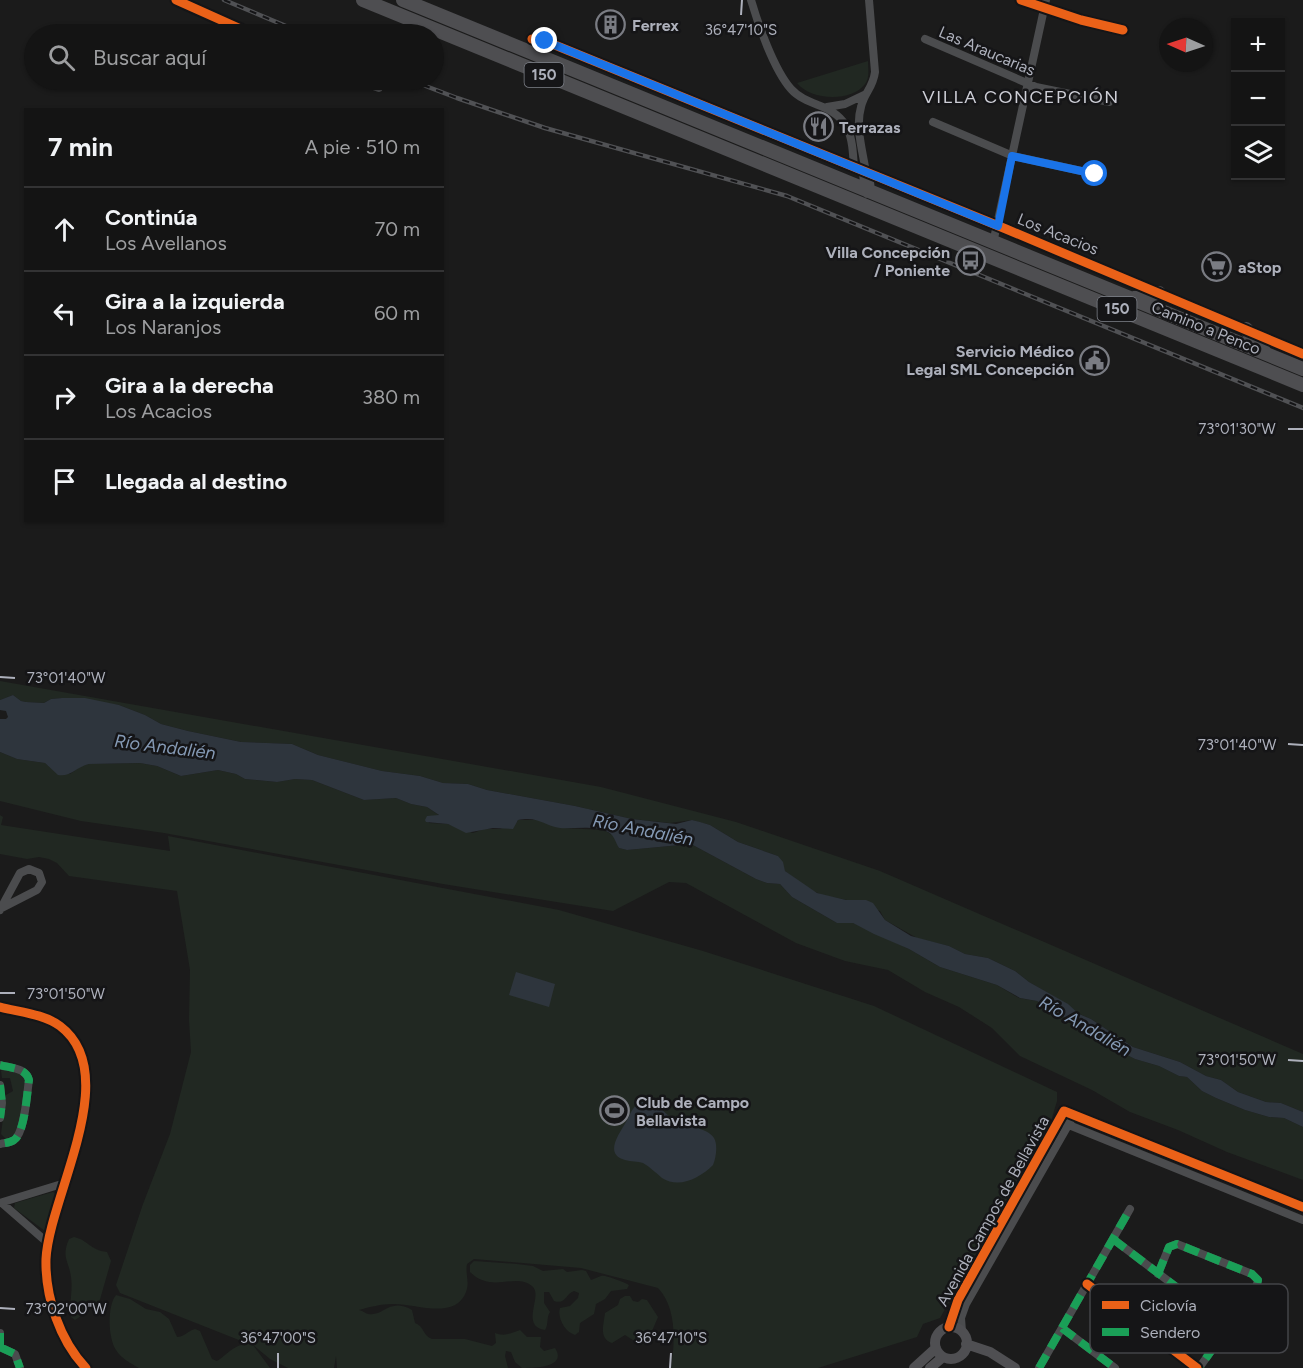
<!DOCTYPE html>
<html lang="es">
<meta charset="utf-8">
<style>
:root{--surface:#141414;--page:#212122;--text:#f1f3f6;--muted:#9d9ea0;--line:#333334}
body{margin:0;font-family:Figtree,sans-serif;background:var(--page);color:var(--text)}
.controls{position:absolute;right:18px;top:18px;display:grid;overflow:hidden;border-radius:0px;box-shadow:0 2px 4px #0004}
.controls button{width:54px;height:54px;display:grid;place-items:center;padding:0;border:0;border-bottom:2px solid var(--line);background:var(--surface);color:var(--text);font:30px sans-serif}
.compass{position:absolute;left:1159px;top:18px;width:54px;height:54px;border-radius:50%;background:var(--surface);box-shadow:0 2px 4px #0004;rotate:273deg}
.stop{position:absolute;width:18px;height:18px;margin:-14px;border:4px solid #1a73e8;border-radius:50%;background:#fff}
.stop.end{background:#1a73e8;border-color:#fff;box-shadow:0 2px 6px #0008}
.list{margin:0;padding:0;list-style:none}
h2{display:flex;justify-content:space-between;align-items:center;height:78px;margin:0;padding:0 24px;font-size:26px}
h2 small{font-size:20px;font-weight:400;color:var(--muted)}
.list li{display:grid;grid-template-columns:39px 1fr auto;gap:18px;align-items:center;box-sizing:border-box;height:84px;padding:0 24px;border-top:2px solid var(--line)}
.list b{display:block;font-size:22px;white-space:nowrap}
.list p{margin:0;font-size:20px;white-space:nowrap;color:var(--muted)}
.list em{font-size:20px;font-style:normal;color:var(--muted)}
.icon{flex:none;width:33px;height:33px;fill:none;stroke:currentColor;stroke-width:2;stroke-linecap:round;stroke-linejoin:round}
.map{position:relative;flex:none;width:1303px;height:1368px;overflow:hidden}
.search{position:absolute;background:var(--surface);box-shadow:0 2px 4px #0004;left:24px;top:24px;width:420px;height:66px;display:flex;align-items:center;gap:15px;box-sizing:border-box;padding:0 21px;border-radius:33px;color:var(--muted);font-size:22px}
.panel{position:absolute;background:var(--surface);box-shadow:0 2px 4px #0004;left:24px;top:108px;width:420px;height:414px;border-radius:0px}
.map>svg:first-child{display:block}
</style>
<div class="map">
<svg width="1303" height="1368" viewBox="0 0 1303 1368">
<rect width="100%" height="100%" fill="#1b1b1b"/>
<path fill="#212822" d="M868,61C868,68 870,78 865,84C852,102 811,101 797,83Z
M0,681L601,787L736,822L880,871L1303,1054V1112L1281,1103L1266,1102L1238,1092L1221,1080L1206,1076L1180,1062L1133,1047L1091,1019L1079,1014L1067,1004L1029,982L1015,971L988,958L965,954L949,946L917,938L885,920L880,911L852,901L822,895L809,889L785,871L778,856L738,842L710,825L692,820L670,823L632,819L575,806L487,790L468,784L443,783L420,776L382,771L318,755L292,744L241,742L188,731L161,724L145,715L119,705L62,698L51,699L44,703L26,702L21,701L13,695L0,700Z
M0,752L17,759L45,763L51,768L70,774L81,766L89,764L140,763L157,766L181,776L218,770L236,774L245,779L276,782L295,779L312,780L364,800L396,798L411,804L427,807L440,816H427L429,823L448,824L473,833L484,829H500L517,822L518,820H539L563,828L604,830L614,836L619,848L627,850L691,844L756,879L767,883L780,884L792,897L837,923H853L909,949L940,967L997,985L1019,998L1037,1001L1074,1023L1086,1027L1096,1038L1105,1044L1135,1059L1159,1066L1179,1076L1187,1077L1202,1091L1216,1098L1245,1110L1269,1117L1284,1118L1303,1127V1180L1227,1152L1178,1130L1130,1112L1092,1090L1020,1056L992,1028L959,1007L925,992L888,970L845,961L796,943L686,883L669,882L613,911L443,884L164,833L81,821L0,801Z
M0,815L3,817L1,825L170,851L168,836L559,910L703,951L874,1006L1057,1092V1101L1051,1121L940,1318L923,1324L917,1337L818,1368H671C675,1343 677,1308 658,1288L581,1268L474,1259L467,1264C465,1274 470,1282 466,1292C455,1321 415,1303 392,1304C382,1304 369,1307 359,1310C361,1310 367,1314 368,1314C384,1317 389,1297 412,1310L415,1323C424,1326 423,1336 432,1339H465L492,1346L496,1343L495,1333C505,1337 511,1333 520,1330L527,1337H541L540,1347L544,1351L555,1348C568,1368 533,1368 522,1368L515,1362L511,1352L506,1351L505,1356L508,1368H337L336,1356L334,1368H288L270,1359L253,1345L270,1368H139C130,1363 122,1359 116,1350C108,1338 107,1306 116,1295L130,1299L146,1309L160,1312L169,1319L177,1337C184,1337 189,1330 195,1329L200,1331L212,1359L217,1361C228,1354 235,1343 249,1344L120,1293L116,1285L143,1204L170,1134L191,1052L189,1020L190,970L177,891L69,876L57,863L49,859L39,857L27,859L0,854Z
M3,1069L23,1074L26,1078L23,1108L16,1134L6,1139L1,1134L6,1095L13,1091L10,1078H2L1,1071Z
M53,1192L57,1195L45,1231L14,1208L15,1203Z
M74,1237C88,1240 90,1250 107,1252L111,1261L99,1303C95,1307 93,1306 88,1309C83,1312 81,1317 75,1320L71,1317C69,1303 73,1290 71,1277C69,1261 61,1258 69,1239Z
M474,1261L517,1264L533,1266L543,1271L563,1269L567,1272L582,1270L586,1271L591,1280C595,1279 597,1277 601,1276C604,1274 626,1283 629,1285L627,1289L611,1291L605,1299L596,1304L594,1314L580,1323L579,1332L575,1335C565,1332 557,1318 560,1308L570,1306L578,1298L579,1293L574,1291C565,1294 566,1305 554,1301L549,1292H544V1303L550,1312C546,1318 549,1324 545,1330C519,1326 544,1295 532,1286C515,1272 492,1294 470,1272V1265Z
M625,1296H630L633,1301L638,1302L642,1299L647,1300L658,1317L652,1331L653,1342L649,1345L639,1344L625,1335L612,1343C598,1338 604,1324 605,1313L618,1305L620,1299Z"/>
<path fill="#2e353d" d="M13,695L21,701L26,702L44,703L51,699L62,698H85L119,705L145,715L161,724L188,731L241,742L292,744L318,755L382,771L420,776L443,783L468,784L487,790L575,806L632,819L676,824L692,820L700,822L710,825L738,842L778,856L783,862L785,871L817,893L846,900H866L873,903L885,920L911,936L949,946L965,954L988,958L1015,971L1029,982L1068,1004L1079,1014L1091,1019L1133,1047L1180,1062L1206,1076L1221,1080L1238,1092L1266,1102L1281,1103L1303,1112V1127L1284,1118L1269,1117L1245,1110L1216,1098L1202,1091L1187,1077L1179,1076L1159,1066L1135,1059L1101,1042L1086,1027L1074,1023L1037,1001L1020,998L997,985L940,967L909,949L874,934L853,923H837L792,897L780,884L767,883L756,879L691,844L627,850L619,848C615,842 615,836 608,832C594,825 575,829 560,828C543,826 540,816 518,820L513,829L493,828L466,833L448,824L426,822L425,820L427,816L439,815L427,807L411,804L396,798L364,800L312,780L295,779L277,782L245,779L236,774L218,770L181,776L157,766L140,763L89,764C76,767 71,777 58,775L45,763L17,759L0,752V719H6L8,717L6,711L0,710V700Z
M516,972L555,984L549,1007L509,995Z
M643,1102C659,1101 666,1117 679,1123C689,1128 707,1127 714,1138C718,1145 716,1158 713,1165C700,1178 679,1189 662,1178C656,1173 650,1167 643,1163C638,1161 631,1162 625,1160C603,1154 620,1133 626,1122C632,1112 632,1105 643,1102Z"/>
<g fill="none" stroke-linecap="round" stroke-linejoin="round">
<path stroke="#4b4c4e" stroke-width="8" d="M176,0L252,34
M751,0C758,24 774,70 791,89C798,97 808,101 818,105C851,117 852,136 854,168
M1021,0L1081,20L1123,30
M532,39L545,41L1006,229L1303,354
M925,39L1036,87L1109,102
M357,80L379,88
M827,107L845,104L866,94
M933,122L1013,156L1095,174
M866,173C863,152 855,127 861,107C864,93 873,88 875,72L869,0
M993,243L1046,0
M0,910L20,873L29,869L39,873L42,882L37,890L0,909
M0,1007C19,1012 44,1014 60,1026C124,1074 49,1197 46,1259C45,1297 60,1341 86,1368
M0,1065C11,1068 26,1068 29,1080C27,1092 25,1133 14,1140C10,1143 4,1143 0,1144
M0,1085L2,1103L0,1118
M1059,1121L1303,1220
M0,1203L65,1183
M3,1204L49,1244
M1113,1239L1229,1327
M1158,1274L1169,1247L1177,1244L1252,1274L1258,1280L1256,1288L1199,1368
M1087,1284L1197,1368
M949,1327L958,1300L1064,1111L1303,1207
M1062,1328L1115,1368
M962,1331L961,1318L966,1304L1074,1115
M0,1333V1347
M0,1347L15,1354L20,1368
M1039,1368L1130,1209"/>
<path stroke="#4f4f52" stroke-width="10" d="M935 1343a16 16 0 1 1 32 0a16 16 0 1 1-32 0Z
M966,1344L990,1352L1015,1368
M914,1368L936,1348
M930,1368L943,1357"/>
<path stroke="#4e4e51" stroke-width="14" d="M363,0L1303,385
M403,0L1303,369
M866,173L868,191
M1134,298L1147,297L1159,293
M1246,329L1263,349"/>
<defs>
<path id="rail" d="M224,0L305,34
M410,80L457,98L545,128L787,196L1303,408"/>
</defs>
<use href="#rail" stroke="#505154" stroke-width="4.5"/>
<use href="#rail" stroke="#151517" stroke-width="2" stroke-dasharray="7" stroke-linecap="butt"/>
<path stroke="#1a9f57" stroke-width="8" stroke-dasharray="15 8" stroke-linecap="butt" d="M0,1065C11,1068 26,1068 29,1080C27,1092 25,1133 14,1140C10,1143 4,1143 0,1144
M0,1085L2,1103L0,1118
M1113,1239L1229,1327
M1158,1274L1169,1247L1177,1244L1252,1274L1258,1280L1256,1288L1199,1368
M1062,1328L1115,1368
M0,1333V1347
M0,1347L15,1354L20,1368
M1039,1368L1130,1209"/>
<defs>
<path id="cycleway" d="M176,0L252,34
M1021,0L1081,20L1123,30
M532,39L545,41L1006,229L1303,354
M0,1007C19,1012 44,1014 60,1026C124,1074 49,1197 46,1259C45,1297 60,1341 86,1368
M1087,1284L1197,1368
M949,1327L958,1300L1064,1111L1303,1207"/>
</defs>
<use href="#cycleway" stroke="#151517" stroke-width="13"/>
<use href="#cycleway" stroke="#ea6118" stroke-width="9"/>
</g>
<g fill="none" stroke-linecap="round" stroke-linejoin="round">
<path stroke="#1a73e8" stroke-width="8" d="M545,41L998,226L1012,156L1095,174"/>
</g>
<path fill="none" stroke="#adb0bb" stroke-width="2" d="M741,15L742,0M1288,429H1303M0,677L15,678M1288,744L1303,745M0,993H15M1288,1060L1303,1061M0,1308L15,1309M278,1368V1353M670,1368L671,1353"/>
<defs>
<symbol id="building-ring" viewBox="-11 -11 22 22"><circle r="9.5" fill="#151517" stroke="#7a7c83" stroke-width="1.5"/><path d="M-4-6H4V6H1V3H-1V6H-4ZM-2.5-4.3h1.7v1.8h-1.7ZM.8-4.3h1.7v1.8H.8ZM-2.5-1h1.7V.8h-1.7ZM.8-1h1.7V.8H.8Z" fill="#7a7c83"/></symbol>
<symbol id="restaurant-ring" viewBox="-11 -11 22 22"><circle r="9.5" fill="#151517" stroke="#7a7c83" stroke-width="1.5"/><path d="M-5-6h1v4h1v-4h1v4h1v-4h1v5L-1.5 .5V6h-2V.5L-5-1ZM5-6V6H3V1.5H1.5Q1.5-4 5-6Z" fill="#7a7c83"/></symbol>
<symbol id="bus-ring" viewBox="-11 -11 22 22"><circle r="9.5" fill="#151517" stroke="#7a7c83" stroke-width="1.5"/><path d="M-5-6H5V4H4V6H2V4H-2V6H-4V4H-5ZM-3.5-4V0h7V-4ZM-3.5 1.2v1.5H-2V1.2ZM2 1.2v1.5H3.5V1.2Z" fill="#7a7c83"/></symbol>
<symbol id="supermarket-ring" viewBox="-11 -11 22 22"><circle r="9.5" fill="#151517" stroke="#7a7c83" stroke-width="1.5"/><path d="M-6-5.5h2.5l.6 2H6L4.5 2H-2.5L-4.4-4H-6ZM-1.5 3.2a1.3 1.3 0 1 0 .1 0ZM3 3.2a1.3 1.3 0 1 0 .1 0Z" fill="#7a7c83"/></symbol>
<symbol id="civic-ring" viewBox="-11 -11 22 22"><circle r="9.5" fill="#151517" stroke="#7a7c83" stroke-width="1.5"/><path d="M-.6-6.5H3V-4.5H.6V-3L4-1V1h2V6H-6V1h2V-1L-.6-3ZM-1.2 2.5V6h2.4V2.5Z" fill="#7a7c83"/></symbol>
<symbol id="stadium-ring" viewBox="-11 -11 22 22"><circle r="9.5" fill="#151517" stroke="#7a7c83" stroke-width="1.5"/><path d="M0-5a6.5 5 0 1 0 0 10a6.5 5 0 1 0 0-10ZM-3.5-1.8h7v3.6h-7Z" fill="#7a7c83"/></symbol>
</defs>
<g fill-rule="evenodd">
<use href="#building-ring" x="594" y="8" width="33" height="33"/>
<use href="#restaurant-ring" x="802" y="110" width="33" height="33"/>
<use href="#bus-ring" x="954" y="244" width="33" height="33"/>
<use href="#supermarket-ring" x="1200" y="250" width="33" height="33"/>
<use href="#civic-ring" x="1078" y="344" width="33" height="33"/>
<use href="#stadium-ring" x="598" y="1094" width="33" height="33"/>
</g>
<g text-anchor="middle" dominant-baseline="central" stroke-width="5" stroke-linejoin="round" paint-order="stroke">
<g fill="#151517" stroke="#7f828a" stroke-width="1.5">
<rect x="524.5" y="63" width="39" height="24" rx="4.5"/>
<rect x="1097.5" y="297" width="39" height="24" rx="4.5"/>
</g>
<g font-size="15" font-weight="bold" fill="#adb0bb">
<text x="544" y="75">150</text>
<text x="1117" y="309">150</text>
</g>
<g font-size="16" font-weight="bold" fill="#adb0bb" stroke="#151517" text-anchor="start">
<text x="632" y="25">Ferrex</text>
<text x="839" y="127">Terrazas</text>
<text x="950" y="252" text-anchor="end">Villa Concepción<tspan x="950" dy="18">/ Poniente</tspan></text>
<text x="1238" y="267">aStop</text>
<text x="1074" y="351" text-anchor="end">Servicio Médico<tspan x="1074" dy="18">Legal SML Concepción</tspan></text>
<text x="636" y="1102">Club de Campo<tspan x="636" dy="18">Bellavista</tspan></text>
</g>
<g font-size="16" fill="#adb0bb" stroke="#151517">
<text transform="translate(987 51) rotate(23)">Las Araucarias</text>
<text transform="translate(1058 234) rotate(22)">Los Acacios</text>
<text transform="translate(1206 328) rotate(22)">Camino a Penco</text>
<text transform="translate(993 1211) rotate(-61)">Avenida Campos de Bellavista</text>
</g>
<g font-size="18" letter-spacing="1.5" fill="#cecfd7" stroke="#151517">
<text x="1021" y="97">VILLA CONCEPCIÓN</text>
</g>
<g font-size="18" font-style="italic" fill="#859ab5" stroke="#151517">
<text transform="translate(165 747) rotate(7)">Río Andalién</text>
<text transform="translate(643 830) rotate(11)">Río Andalién</text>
<text transform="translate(1085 1026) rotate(30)">Río Andalién</text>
</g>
</g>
<rect x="1090" y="1284" width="198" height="69" rx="9" fill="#151517" stroke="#434448" stroke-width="1.5"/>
<rect x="1102" y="1301" width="27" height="8" fill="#ea6118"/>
<rect x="1102" y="1328" width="27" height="8" fill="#1a9f57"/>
<g font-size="16" fill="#adb0bb">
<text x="1140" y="1311">Ciclovía</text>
<text x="1140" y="1338">Sendero</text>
</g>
<g font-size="15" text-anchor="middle" fill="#adb0bb" stroke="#151517" stroke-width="5" stroke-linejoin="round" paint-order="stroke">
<text x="741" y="35">36°47'10"S</text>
<text x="1237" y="434">73°01'30"W</text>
<text x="66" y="683">73°01'40"W</text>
<text x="1237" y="750">73°01'40"W</text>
<text x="66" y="999">73°01'50"W</text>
<text x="1237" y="1065">73°01'50"W</text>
<text x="66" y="1314">73°02'00"W</text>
<text x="278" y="1343">36°47'00"S</text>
<text x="671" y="1343">36°47'10"S</text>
</g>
</svg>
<div class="controls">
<button>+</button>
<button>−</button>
<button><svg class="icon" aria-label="layers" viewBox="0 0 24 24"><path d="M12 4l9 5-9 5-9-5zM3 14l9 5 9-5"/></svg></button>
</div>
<svg class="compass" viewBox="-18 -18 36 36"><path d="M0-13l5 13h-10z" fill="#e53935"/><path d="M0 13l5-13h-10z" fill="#9d9ea0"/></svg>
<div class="stop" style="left:1095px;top:174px"></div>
<div class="stop end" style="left:545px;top:41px"></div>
<div class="search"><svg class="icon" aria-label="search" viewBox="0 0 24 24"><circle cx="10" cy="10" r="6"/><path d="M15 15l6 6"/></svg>Buscar aquí</div>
<section class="panel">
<h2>7 min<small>A pie · 510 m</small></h2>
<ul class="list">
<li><svg class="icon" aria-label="ahead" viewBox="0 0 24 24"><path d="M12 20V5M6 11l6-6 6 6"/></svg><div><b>Continúa</b><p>Los Avellanos</p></div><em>70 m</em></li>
<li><svg class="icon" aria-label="left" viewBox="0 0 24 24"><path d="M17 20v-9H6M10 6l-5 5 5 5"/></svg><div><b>Gira a la izquierda</b><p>Los Naranjos</p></div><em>60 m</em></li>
<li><svg class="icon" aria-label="right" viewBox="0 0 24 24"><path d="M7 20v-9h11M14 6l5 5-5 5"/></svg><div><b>Gira a la derecha</b><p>Los Acacios</p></div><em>380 m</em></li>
<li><svg class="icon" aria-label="arrive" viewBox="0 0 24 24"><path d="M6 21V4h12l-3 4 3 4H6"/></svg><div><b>Llegada al destino</b></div></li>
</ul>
</section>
</div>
